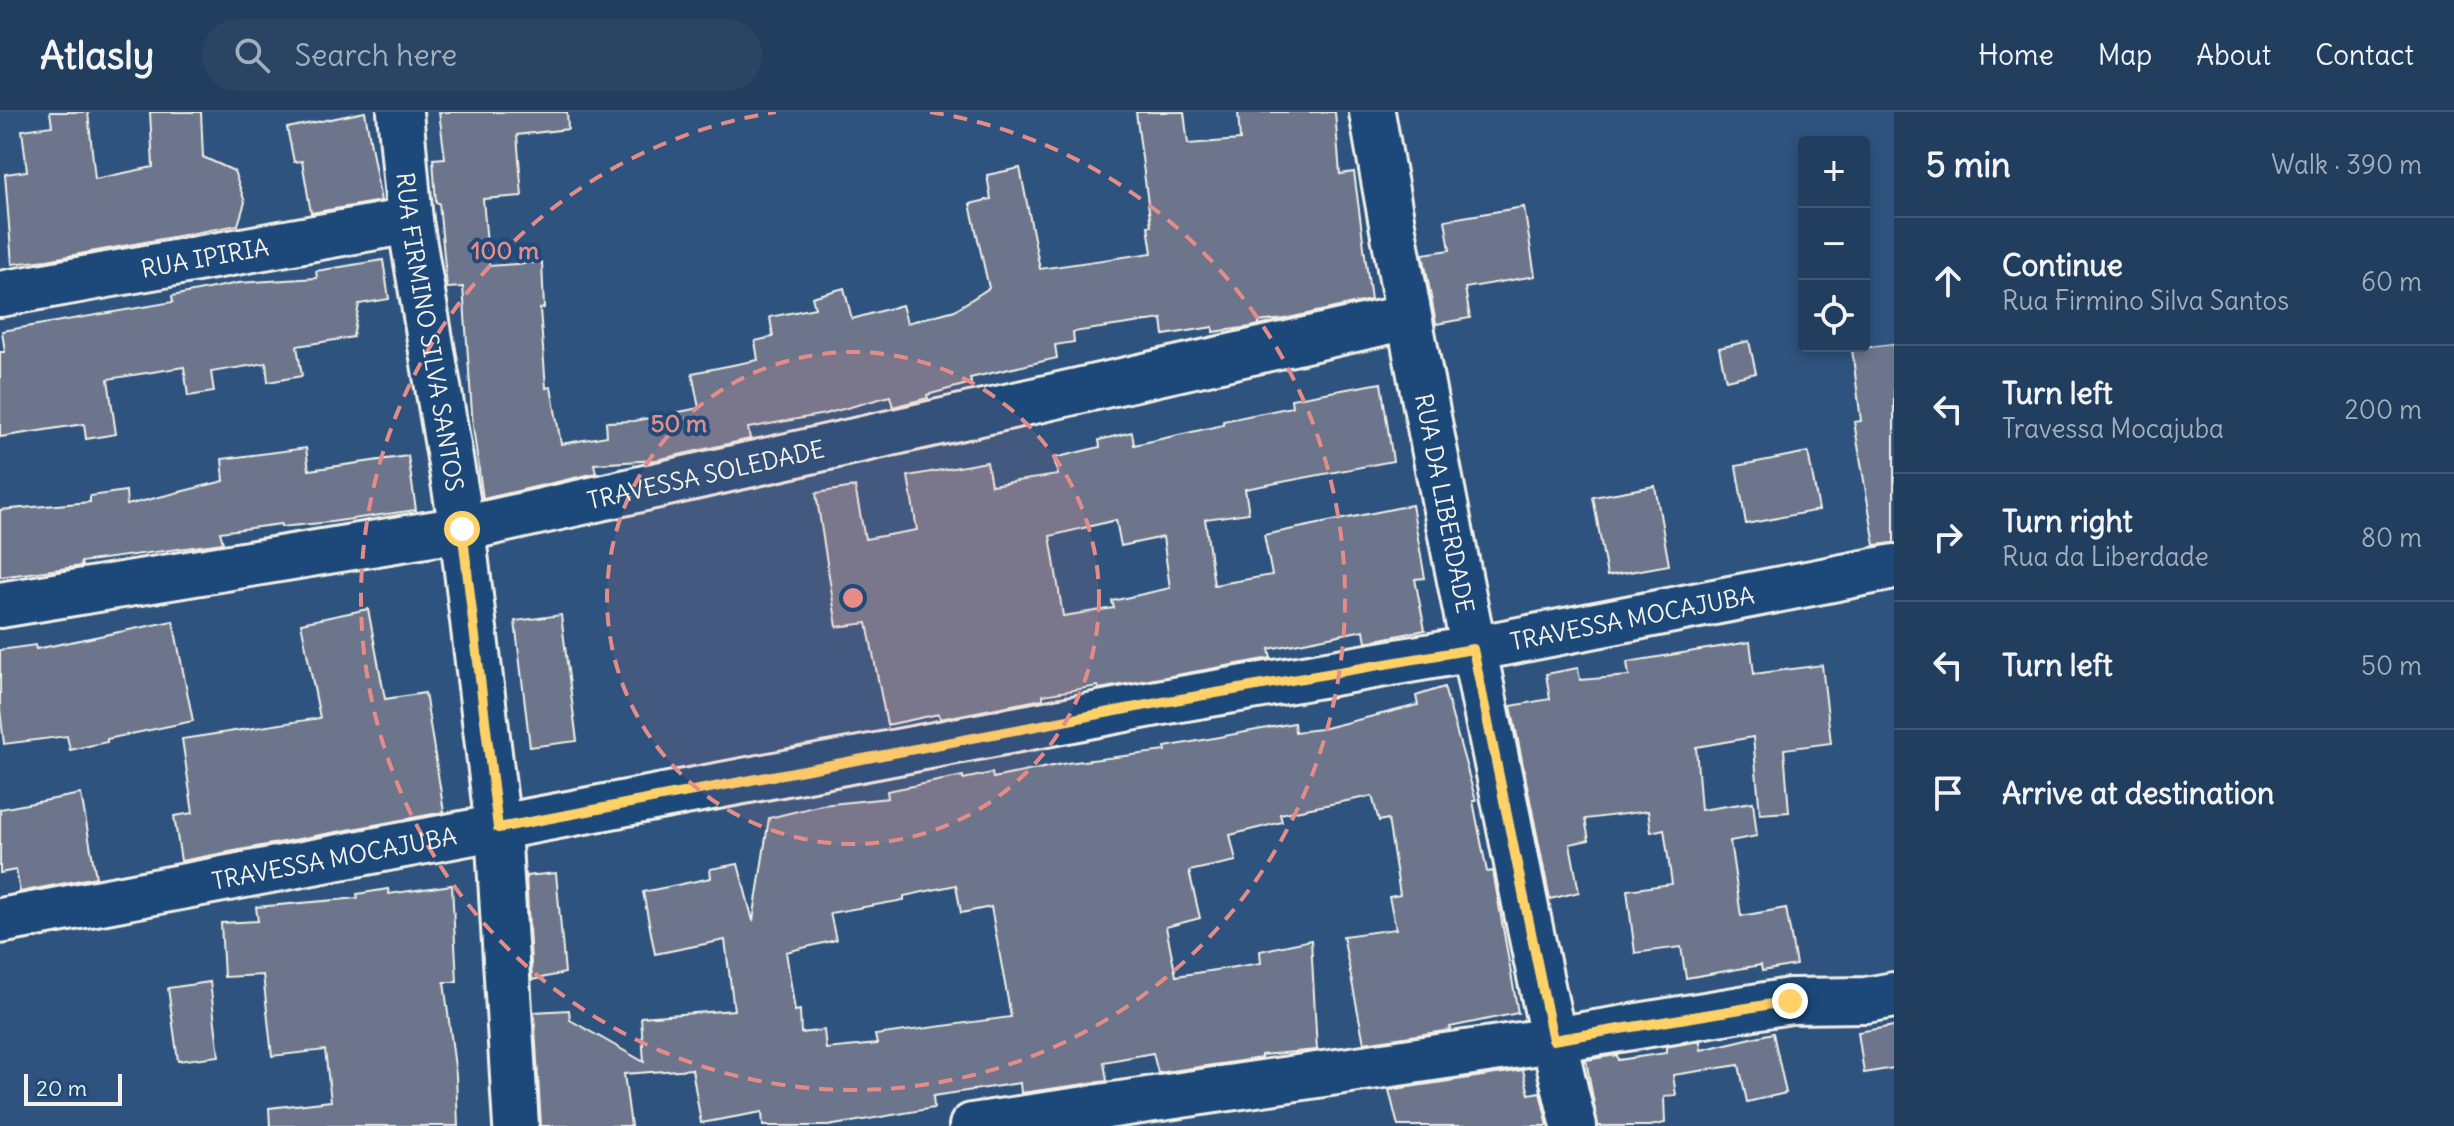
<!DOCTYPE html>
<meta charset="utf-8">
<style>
:root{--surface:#223e5e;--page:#2a4564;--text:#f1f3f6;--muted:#a2aebc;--line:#3f5773}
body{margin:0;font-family:Delius,sans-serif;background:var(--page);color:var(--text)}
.controls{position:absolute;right:24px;top:24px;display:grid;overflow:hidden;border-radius:8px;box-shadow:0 4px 12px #0003}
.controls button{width:72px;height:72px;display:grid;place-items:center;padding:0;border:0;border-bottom:2px solid var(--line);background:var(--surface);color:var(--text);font:40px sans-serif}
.scale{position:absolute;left:24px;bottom:20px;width:98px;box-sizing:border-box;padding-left:8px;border:4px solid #f4f1e8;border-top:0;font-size:22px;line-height:28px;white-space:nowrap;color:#f4f1e8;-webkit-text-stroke:6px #1f4a7a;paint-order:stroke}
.stop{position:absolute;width:24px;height:24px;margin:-18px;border:6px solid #ffd166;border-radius:50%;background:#fff}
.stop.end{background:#ffd166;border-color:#fff;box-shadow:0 2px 8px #0008}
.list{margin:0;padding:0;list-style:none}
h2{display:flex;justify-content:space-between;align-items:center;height:104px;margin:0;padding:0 32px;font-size:34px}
h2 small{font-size:26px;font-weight:400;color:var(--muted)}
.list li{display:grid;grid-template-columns:52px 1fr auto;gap:24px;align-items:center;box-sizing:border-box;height:128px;padding:0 32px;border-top:2px solid var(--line)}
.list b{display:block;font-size:30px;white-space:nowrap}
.list p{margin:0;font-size:26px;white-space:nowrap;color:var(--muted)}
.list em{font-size:26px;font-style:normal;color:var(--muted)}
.icon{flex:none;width:44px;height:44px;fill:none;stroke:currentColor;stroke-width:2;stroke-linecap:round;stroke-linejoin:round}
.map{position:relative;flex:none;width:1894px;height:1014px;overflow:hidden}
header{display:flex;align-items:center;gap:48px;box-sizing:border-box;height:112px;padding:0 40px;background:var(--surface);border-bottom:2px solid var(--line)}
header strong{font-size:38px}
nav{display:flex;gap:44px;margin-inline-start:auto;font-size:28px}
.search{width:560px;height:72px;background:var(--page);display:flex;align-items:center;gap:20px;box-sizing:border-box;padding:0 28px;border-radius:44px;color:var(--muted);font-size:30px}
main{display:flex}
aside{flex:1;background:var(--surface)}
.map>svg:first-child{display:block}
</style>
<header>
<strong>Atlasly</strong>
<div class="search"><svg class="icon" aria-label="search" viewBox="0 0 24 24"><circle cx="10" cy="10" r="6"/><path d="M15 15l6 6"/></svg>Search here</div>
<nav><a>Home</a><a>Map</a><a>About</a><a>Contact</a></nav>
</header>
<main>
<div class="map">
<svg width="1894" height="1014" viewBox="0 0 1894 1014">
<rect width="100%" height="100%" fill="#2e537e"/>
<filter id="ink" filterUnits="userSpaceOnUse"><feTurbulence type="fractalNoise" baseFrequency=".0125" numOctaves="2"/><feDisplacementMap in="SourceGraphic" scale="16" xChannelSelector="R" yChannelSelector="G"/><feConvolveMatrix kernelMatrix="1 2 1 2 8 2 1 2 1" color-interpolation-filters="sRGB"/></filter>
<g filter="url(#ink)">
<path fill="#6c758c" stroke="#f4f1e8" stroke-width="2" fill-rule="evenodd" d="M50,0H88L95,67L153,55L150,0H201L203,45L234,59L245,90L238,113L47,148L12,152L5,62L27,59L22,18L52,14Z
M365,0L381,89L311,101L302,49L294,50L287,16Z
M439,0H567L568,17L517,23L522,84L483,87L489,154L542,150L544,196L540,197L546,276L551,275L561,332L607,324L606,310L634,309L699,296L692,261L758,248L755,229L773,225L770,205L815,196L812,185L844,176L852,207L902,193L907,211L955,198L989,176L970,92L991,87L987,63L1020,56L1040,157L1152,141L1148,114H1151L1136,0H1184L1188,32L1240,28L1238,0H1335L1340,62L1354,60L1371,188L1284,207L1259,210V213L1251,215L1213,220V215L1164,223L1162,207L1073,220L1074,230L1055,233L1057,246L970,266L971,271L927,283L928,286L904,292L893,295L890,284L825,302L748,316L750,327L656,348L594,352L596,361L483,387L473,315L463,175L447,176L439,91H436L433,47L445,46Z
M1524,95L1535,164L1465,176L1470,206L1436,212L1423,142L1450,138L1445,108Z
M383,148L389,187L359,192L353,225L297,234L302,264L268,270L266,251L211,260L214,280L188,284L184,255L108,267L116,322L86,327L84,312L0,325V240H5L2,219L173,190L172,184L238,171L317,166L316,159Z
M1749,229L1756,261L1726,268L1719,236Z
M1894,232V431L1875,433L1854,310L1861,309L1852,237Z
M1381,271L1393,349L1245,377L1249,401L1205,407L1214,473L1272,463L1264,423L1412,393L1425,466L1415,467L1425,518L1366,530L1364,518L1269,537L1271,546L1099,577L1098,574L1043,583V587L940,607L939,602L887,613L867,511L837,515L816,381L855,375L865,427L917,418L908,364L987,350L991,373L1058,363L1054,346L1100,335L1099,328L1132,320L1134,333L1223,313V309L1292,295L1291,287ZM1116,408L1121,434L1163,425L1170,476L1112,489L1114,496L1063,504L1050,424Z
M306,336L309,358L408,344L416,398L331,410L281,415V412L220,420L223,431L81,450L82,454L0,465V398L90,390V384L126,379L127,393L224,369L222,347Z
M1808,340L1819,398L1746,412L1736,354Z
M1655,374L1669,453L1607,464L1593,385Z
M368,497L385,587L425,581L444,700L181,749L174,704L193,701L182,627L320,606L301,511Z
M561,503L577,629L530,635L515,509Z
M173,509L193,609L107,627V630L70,638L67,624L4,632L0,597V538L35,533L36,537Z
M1750,530L1754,562L1822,553L1831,631L1784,637L1789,700L1760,702L1753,625L1696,635L1701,698L1753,690L1757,724L1730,729L1741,804L1786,796L1796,853L1762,859L1761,853L1686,866L1681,835L1635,841L1627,778L1672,772L1664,717L1651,720L1648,699L1585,707L1589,728L1570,732L1579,780L1550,787L1511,594L1550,587L1546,562L1578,556L1580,568L1629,564L1627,550Z
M1444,575L1476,689H1473L1487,760L1493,759L1518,901L1450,915L1451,918L1364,931L1343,824L1396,817L1389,785L1400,783L1388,707L1379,709L1372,684L1280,702L1282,710L1230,723L1236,749L1189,759L1200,806L1166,815L1176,864L1261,851L1260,839L1311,828L1317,938L1261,943V946L1158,961L1153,941L1104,950L1107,969L1021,981L1020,971L933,984L934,996L828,1014H763L762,1000L701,1011L692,957L624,962L631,1014H541L534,900L569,898L570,908L644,950L641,905L734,898L725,828L655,842L643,780L711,766L710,757L738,752L753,809L769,706L822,693L888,686L887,679L963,664V667L992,661L993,666L1067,651L1166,639L1165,635L1294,611L1295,620L1321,617L1418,593L1416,584ZM956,773L961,801L991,795L1011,905L875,923L877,932L826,937L824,918L801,921L800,898L795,899L786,840L836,828L830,801L904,788V784Z
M81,682L96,765L20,780L16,758L0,761V697Z
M556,761L565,861L532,868L526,764Z
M452,773L457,870H444L456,963L458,1014H270L269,996L331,989L325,938L272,944L263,863L224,865L221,811L258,809L256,795L358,786L357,782L388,777L389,782Z
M210,870L219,944L178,949L168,876Z
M1894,914V956L1864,961L1858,920Z
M1773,921L1786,981L1747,990L1739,953L1673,963L1676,983L1664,985L1665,1011L1650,1014H1598L1586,948L1617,943L1618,948L1666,941V935L1700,929L1701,938Z
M1523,958L1529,982L1540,980L1548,1014H1398L1389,978Z"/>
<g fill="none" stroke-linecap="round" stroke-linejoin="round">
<defs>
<g id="minor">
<path id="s1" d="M400,0L410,109L462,417L498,716L516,1014"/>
<path id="s2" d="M1372,0C1410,217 1452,432 1496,647C1521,770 1544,893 1574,1014"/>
<path id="s3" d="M0,182L410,109"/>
<path id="s4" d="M0,493L462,417L1408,205"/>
<path id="s5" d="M0,809L1163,590L1473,537L1894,455"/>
<path d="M972,1014L1553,928L1790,889L1866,888L1894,883"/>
</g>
</defs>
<use href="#minor" stroke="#f4f1e8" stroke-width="50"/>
<use href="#minor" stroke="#1f4a7a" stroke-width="44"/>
</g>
</g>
<g fill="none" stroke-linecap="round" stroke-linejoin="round" filter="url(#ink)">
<path stroke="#ffd166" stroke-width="10" d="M462,417L498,716L1163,590L1473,537L1553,928L1790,889"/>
</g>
<circle cx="853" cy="486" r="246" fill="#e58c88" fill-opacity=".12"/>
<g fill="none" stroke="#e58c88" stroke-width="4" stroke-dasharray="14 10">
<circle cx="853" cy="486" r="246"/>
<path d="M930 0A492 492 0 1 1 776 0"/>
</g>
<g text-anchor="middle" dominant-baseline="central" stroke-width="8" stroke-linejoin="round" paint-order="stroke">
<g font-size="24" fill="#f4f1e8" stroke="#1f4a7a">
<text stroke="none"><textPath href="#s3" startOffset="208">RUA IPIRIA</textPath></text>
<text stroke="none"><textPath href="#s1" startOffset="222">RUA FIRMINO SILVA SANTOS</textPath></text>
<text stroke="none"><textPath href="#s4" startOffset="718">TRAVESSA SOLEDADE</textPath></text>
<text stroke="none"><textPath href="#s2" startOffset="398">RUA DA LIBERDADE</textPath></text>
<text stroke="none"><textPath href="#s5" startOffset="1660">TRAVESSA MOCAJUBA</textPath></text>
<text stroke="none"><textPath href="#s5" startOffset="340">TRAVESSA MOCAJUBA</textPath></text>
</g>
</g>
<circle cx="853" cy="486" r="12" fill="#e58c88" stroke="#1f4a7a" stroke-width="4"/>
<g font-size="24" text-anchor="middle" font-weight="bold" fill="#e58c88" stroke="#1f4a7a" stroke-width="8" stroke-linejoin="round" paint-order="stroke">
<text x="505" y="147">100 m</text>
<text x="679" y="320">50 m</text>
</g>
</svg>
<div class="controls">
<button>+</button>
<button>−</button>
<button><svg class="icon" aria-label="locate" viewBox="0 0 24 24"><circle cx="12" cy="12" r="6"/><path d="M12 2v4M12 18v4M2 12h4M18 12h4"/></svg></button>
</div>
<div class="scale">20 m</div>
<div class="stop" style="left:462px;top:417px"></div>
<div class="stop end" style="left:1790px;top:889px"></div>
</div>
<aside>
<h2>5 min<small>Walk · 390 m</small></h2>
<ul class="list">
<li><svg class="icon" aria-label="ahead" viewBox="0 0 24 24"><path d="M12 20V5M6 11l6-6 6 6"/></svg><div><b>Continue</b><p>Rua Firmino Silva Santos</p></div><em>60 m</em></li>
<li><svg class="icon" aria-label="left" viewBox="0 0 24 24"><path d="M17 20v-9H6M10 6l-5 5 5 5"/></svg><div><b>Turn left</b><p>Travessa Mocajuba</p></div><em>200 m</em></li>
<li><svg class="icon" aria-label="right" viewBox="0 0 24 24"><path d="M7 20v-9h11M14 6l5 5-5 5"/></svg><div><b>Turn right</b><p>Rua da Liberdade</p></div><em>80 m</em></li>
<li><svg class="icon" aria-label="left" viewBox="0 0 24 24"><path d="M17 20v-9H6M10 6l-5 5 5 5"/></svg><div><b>Turn left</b></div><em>50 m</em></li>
<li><svg class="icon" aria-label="arrive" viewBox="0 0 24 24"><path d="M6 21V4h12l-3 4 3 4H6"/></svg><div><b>Arrive at destination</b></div></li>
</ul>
</aside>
</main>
